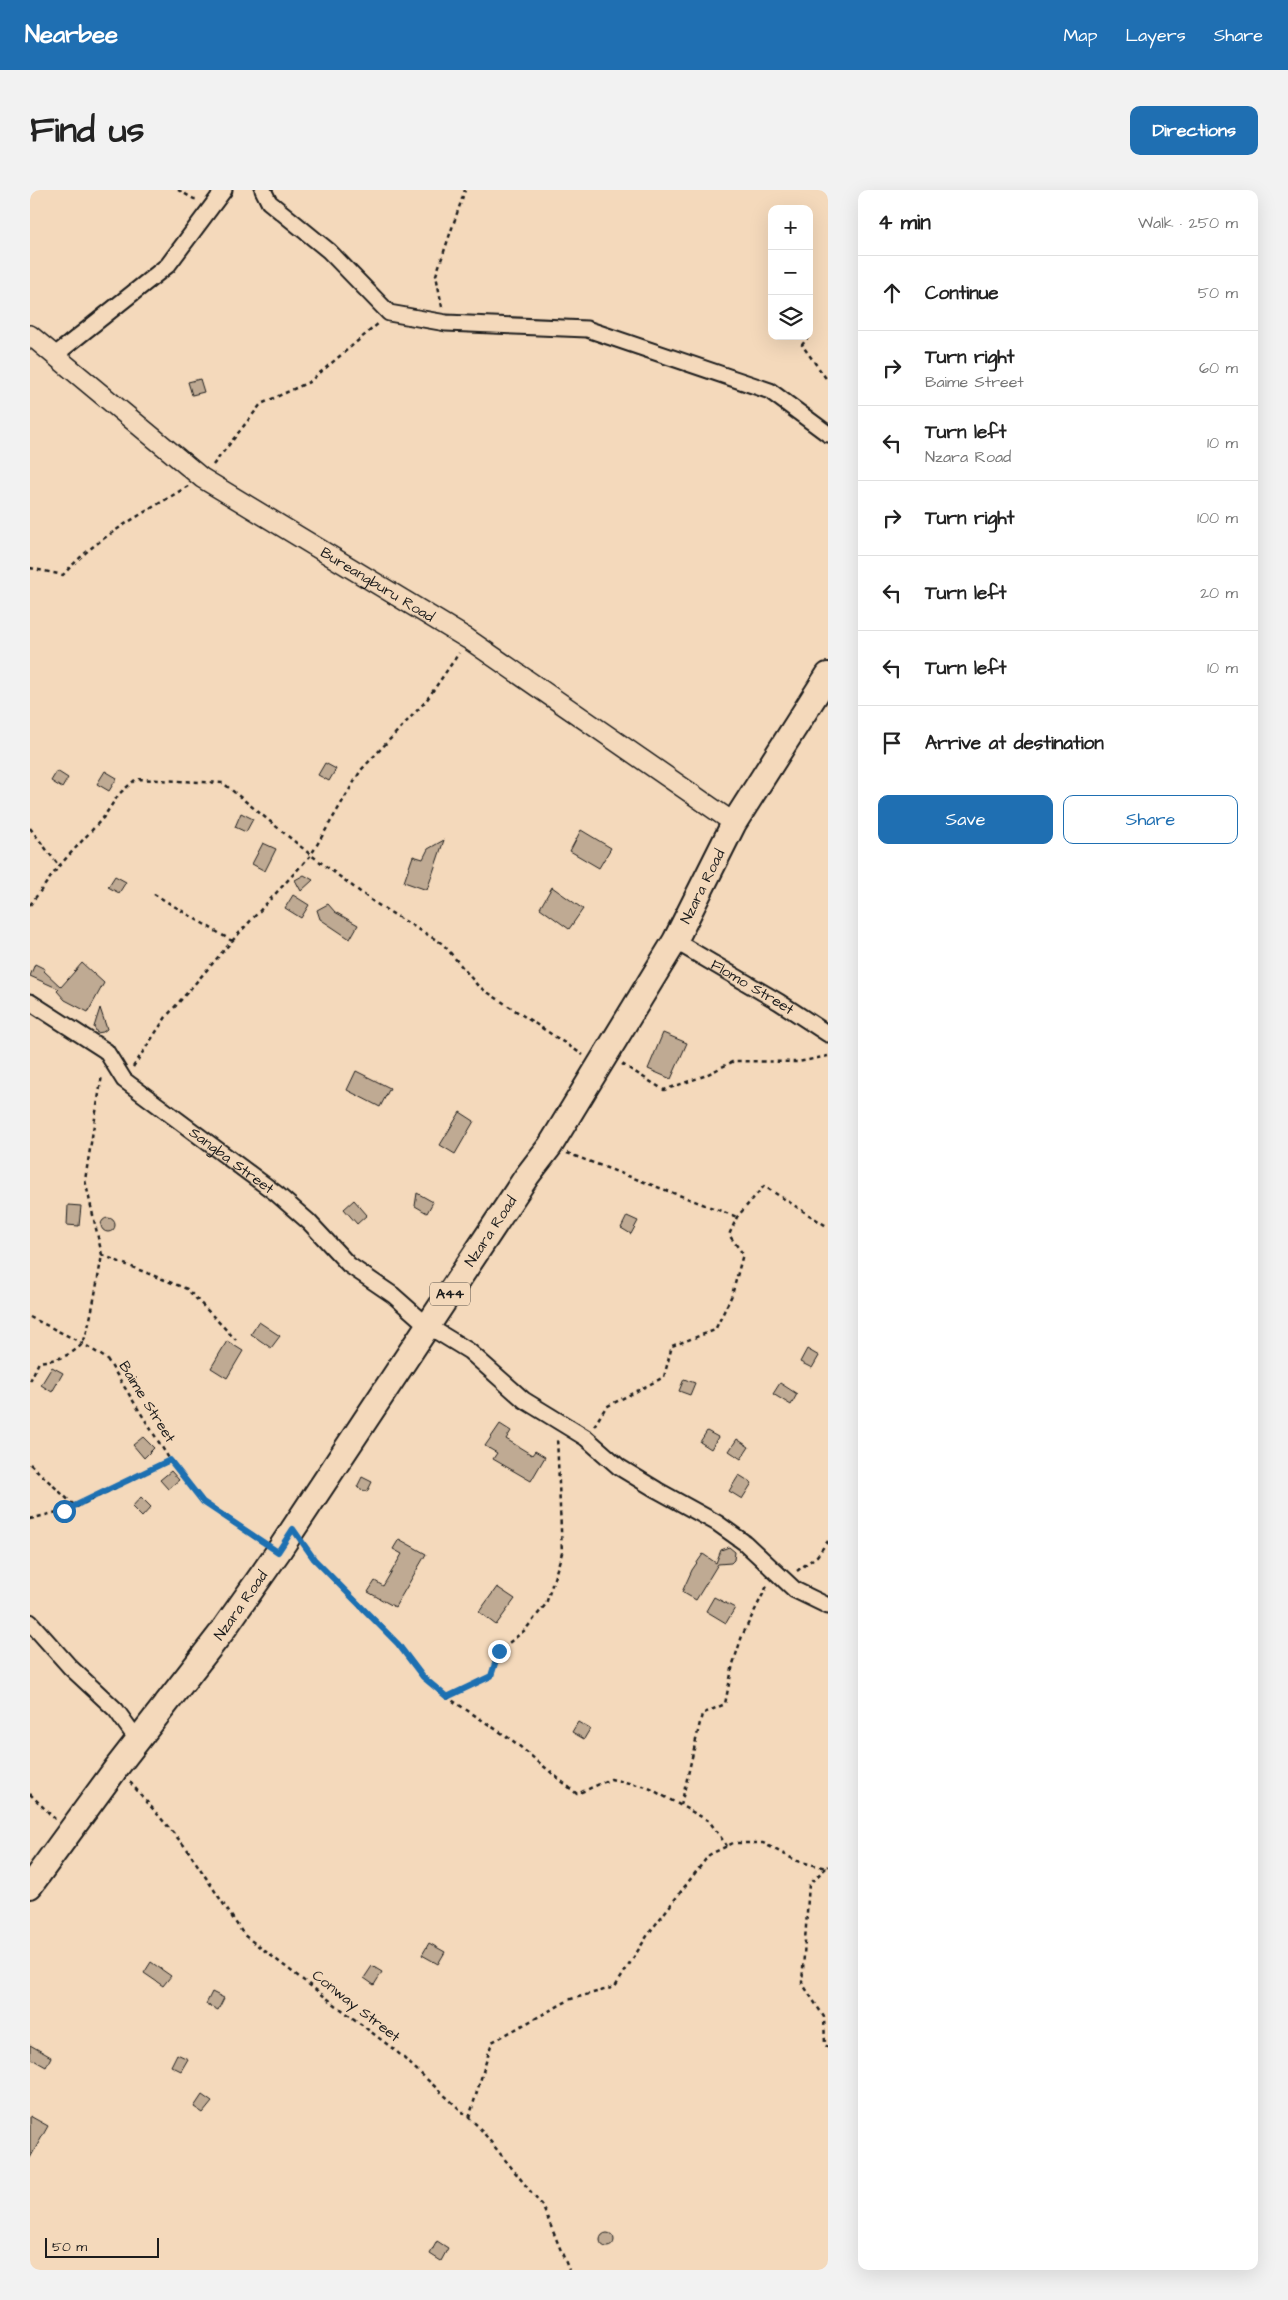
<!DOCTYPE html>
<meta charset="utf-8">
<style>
:root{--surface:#fff;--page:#f2f2f2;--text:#222;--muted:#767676;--line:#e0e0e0;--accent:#1f6fb2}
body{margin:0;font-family:"Architects Daughter",sans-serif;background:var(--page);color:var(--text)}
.controls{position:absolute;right:15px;top:15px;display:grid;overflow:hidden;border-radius:10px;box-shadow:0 5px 20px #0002}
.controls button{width:45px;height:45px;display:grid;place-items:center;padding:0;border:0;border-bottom:1px solid var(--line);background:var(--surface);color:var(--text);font:25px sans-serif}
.scale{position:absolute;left:15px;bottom:12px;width:114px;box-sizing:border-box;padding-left:5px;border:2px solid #1c1c1c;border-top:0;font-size:14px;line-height:18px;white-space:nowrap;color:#1c1c1c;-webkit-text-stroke:4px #f4d9bb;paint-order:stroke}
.stop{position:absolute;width:15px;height:15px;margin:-11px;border:4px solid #1f6fb2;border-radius:50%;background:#fff}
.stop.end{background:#1f6fb2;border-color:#fff;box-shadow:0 1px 5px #0008}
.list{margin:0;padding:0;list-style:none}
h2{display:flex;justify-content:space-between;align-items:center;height:65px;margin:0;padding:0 20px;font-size:21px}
h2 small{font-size:16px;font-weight:400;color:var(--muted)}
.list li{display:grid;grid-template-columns:32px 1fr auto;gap:15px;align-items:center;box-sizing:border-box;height:75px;padding:0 20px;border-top:1px solid var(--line)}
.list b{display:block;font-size:19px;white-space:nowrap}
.list p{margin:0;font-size:16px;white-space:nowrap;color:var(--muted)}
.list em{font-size:16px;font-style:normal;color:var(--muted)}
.actions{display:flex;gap:10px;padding:15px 20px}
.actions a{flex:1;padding:11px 0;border:1px solid var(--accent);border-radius:10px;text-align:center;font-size:18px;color:var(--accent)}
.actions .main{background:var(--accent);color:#fff}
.icon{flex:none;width:28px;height:28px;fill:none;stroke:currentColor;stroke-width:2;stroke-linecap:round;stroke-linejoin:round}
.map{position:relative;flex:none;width:798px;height:2080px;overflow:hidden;border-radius:10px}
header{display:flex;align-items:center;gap:30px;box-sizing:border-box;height:70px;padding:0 25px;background:var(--accent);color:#fff}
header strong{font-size:24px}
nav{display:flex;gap:28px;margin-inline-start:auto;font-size:18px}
.intro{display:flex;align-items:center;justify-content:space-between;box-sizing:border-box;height:120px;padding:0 30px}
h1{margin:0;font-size:35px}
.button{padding:12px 22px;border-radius:10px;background:var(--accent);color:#fff;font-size:18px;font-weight:700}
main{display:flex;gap:30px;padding:0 30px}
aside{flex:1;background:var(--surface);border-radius:10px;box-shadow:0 5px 20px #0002}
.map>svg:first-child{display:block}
</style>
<header>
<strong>Nearbee</strong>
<nav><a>Map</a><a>Layers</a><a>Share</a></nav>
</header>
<div class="intro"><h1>Find us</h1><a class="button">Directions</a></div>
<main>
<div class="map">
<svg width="798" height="2080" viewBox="0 0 798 2080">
<rect width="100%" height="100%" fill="#f4d9bb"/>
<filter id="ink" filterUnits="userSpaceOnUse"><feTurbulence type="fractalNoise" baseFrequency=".02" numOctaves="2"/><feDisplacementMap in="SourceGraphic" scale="10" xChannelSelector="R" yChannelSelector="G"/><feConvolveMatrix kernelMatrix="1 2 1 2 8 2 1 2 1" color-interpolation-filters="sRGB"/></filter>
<g filter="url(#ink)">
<path fill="#bfaa93" stroke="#1c1c1c" d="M170,189L174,202L162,205L158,192Z
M295,573L306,579L299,591L288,585Z
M27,581L38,588L32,598L21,591Z
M75,581L87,588L79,601L67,594Z
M211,623L223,629L216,642L205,637Z
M551,640L581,658L569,678L540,661Z
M414,650L397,700L374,692L383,666L393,669L398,659Z
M233,653L246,659L235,681L222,674Z
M274,685L283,690L271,701L265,690Z
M85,686L96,692L89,703L78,697Z
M522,697L553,719L539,739L510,718Z
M263,705L279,715L271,728L255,718Z
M298,714L305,722L328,735L320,749L290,729L287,720Z
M52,773L74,793L58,822L35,810L27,801L29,799L0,786L5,774L15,779L14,781L31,797Z
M70,818L77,839L73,842L67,843L64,837Z
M633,843L657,853L641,889L618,879Z
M326,881L360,898L350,917L317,900Z
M430,922L444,931L425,964L410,955Z
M387,1003L403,1012L397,1023L385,1016Z
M324,1010L337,1025L327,1034L314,1019Z
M38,1015L51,1016L49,1036L37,1035Z
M597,1026L608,1031L601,1044L591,1038Z
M71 1035a7 7 0 1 1 14 0a7 7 0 1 1-14 0Z
M229,1132L250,1146L241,1158L221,1144Z
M197,1151L213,1161L197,1188L181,1178Z
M777,1159L789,1166L782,1178L770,1172Z
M22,1177L33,1183L22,1202L11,1195Z
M654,1189L665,1193L660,1205L649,1201Z
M750,1193L767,1204L761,1215L743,1204Z
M470,1234L481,1241L476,1249L502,1265L505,1261L515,1267L501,1291L463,1269L467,1263L455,1256Z
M677,1241L688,1247L681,1259L670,1252Z
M113,1247L124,1258L114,1268L103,1255Z
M707,1249L719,1257L711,1269L699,1261Z
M141,1281L149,1290L138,1299L130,1290Z
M709,1285L722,1293L712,1309L699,1301Z
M332,1287L342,1292L337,1302L327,1297Z
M111,1307L121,1317L112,1327L102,1317Z
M369,1349L396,1364L365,1417L338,1402L345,1391L353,1396L372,1364L363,1359Z
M699,1357L705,1362L704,1370L701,1373L688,1374L666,1410L652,1402L662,1380L673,1364L686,1373L691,1360Z
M467,1397L485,1409L466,1435L449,1422Z
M684,1407L705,1418L696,1433L676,1421Z
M548,1532L560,1539L554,1549L542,1542Z
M399,1753L415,1762L408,1774L392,1765Z
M121,1772L141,1786L133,1796L114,1783Z
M342,1776L352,1782L344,1795L334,1788Z
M182,1802L194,1808L188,1820L176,1814Z
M0,1855L21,1867L16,1877L0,1868Z
M147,1864L158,1869L151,1881L141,1876Z
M172,1905L182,1912L173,1923L164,1917Z
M0,1926L18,1936L0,1968Z
M570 2050a7 7 0 1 1 14 0a7 7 0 1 1-14 0Z
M407,2051L418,2058L411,2071L400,2064Z"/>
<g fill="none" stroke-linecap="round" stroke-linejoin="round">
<defs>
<g id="minor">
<path d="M233,0L239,12L299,61L359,123L416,133L557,139L740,201L798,244"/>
<path d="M25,165L138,75L194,0"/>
<path id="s1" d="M645,751L749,812L798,844"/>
<path id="s2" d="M0,812L76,861L94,890L247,1004L279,1032L319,1075L363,1105L398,1136L439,1161L494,1210L556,1248L589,1277L627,1300L687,1333L715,1353L765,1400L798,1416"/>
<path d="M0,1432L40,1477L86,1520L109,1552"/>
</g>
<g id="tertiary">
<path id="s3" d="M0,145L172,288L438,449L704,633"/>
</g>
<g id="primary">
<path id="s4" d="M0,1696L87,1577L191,1443L248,1362L497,986L520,956L645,751L704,633L798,485"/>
</g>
</defs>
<use href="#minor" stroke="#1c1c1c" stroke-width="19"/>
<use href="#tertiary" stroke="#1c1c1c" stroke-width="22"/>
<use href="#primary" stroke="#1c1c1c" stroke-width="28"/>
<path stroke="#1c1c1c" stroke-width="2.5" stroke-dasharray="4 4" stroke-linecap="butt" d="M148,0L164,9H169
M412,117L406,85L435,0
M779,146L772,155L798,191
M779,146L784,140
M183,275L231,214L279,192L349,133
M0,378L33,385C67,346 115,323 158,296
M0,638L29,676
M0,715L29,676L73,628L89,604L106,589L193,593L281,665L345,713L413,754L448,796L553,865
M202,751L281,665L331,580L396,511L429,463
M592,874L634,900L674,886L704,871L768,872L798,866
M103,877L136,827L202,751L124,704
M537,963L707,1027
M72,1065L55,990L72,885
M0,1127L52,1153L77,1169L140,1270L173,1312L232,1352
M0,1191L9,1172C25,1170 40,1167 52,1154C59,1145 69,1081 72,1065L157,1099L206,1150
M564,1236L576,1217L634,1187L642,1156L685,1140L702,1105L713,1064L699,1045L707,1027L734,996L798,1037
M0,1274L46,1317
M0,1329L46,1317L140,1270
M274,1355L284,1369L368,1454L393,1487L417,1507L482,1550L547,1604L581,1589L617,1597L679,1631L697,1656
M767,1381L787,1366L798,1351
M417,1507L461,1486L469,1461L495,1440L516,1414L532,1363L527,1247
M100,1592L157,1659L214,1745L366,1861L448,1936L513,2017L539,2080
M0,1604L25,1629
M651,1615L672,1524L695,1514L703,1474L712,1446L738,1394
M796,1678L779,1694L772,1793L794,1827L795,1855L798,1857
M439,1928L462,1852L541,1809L585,1797L619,1743L679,1665L703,1653H733L767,1671L796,1678L798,1676"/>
<use href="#minor" stroke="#f4d9bb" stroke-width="15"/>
<use href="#tertiary" stroke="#f4d9bb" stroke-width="19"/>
<use href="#primary" stroke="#f4d9bb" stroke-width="24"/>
</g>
</g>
<g fill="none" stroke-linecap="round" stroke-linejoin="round" filter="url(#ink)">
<path stroke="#1f6fb2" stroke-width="6" d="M34,1321L140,1270L173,1312L248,1362L263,1339L284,1369L368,1454L393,1487L417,1507L461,1486L469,1461"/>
</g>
<g text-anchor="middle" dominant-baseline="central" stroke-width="4" stroke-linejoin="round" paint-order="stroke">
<rect fill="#f4d9bb" stroke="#5d554c" stroke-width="1" x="400" y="1092.5" width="40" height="23" rx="4"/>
<g font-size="14" font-weight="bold" fill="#1c1c1c">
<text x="420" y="1104">A44</text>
</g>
<g font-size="15" fill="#1c1c1c" stroke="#f4d9bb">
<text stroke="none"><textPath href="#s3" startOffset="429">Bureangburu Road</textPath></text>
<text stroke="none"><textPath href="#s4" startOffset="1206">Nzara Road</textPath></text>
<text stroke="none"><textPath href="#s1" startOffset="90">Flomo Street</textPath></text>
<text stroke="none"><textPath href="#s2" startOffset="259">Sangba Street</textPath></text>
<text stroke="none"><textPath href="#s4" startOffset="801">Nzara Road</textPath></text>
<text transform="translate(117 1212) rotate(58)">Baime Street</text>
<text stroke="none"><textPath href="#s4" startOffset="351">Nzara Road</textPath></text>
<text transform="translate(326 1816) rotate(38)">Conway Street</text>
</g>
</g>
</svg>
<div class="controls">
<button>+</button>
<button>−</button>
<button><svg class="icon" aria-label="layers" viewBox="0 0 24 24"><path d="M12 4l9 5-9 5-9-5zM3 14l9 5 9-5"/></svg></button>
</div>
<div class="scale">50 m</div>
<div class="stop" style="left:34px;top:1321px"></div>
<div class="stop end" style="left:469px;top:1461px"></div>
</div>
<aside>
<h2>4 min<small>Walk · 250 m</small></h2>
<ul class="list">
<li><svg class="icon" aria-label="ahead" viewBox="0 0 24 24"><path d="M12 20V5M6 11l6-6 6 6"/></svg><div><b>Continue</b></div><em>50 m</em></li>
<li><svg class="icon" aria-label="right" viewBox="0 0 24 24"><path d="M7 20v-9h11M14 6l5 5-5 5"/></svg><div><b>Turn right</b><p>Baime Street</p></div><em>60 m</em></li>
<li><svg class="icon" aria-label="left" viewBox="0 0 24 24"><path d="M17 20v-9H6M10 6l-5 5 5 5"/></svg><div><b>Turn left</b><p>Nzara Road</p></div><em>10 m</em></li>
<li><svg class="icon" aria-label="right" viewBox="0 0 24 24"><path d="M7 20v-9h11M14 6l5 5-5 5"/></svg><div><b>Turn right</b></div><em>100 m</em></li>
<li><svg class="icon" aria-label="left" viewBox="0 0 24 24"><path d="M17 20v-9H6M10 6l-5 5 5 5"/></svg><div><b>Turn left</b></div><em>20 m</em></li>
<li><svg class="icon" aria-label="left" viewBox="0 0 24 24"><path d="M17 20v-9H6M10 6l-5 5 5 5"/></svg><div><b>Turn left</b></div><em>10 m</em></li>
<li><svg class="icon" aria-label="arrive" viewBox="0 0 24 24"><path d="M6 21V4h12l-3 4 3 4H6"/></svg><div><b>Arrive at destination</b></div></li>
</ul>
<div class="actions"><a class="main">Save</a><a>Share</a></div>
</aside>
</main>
